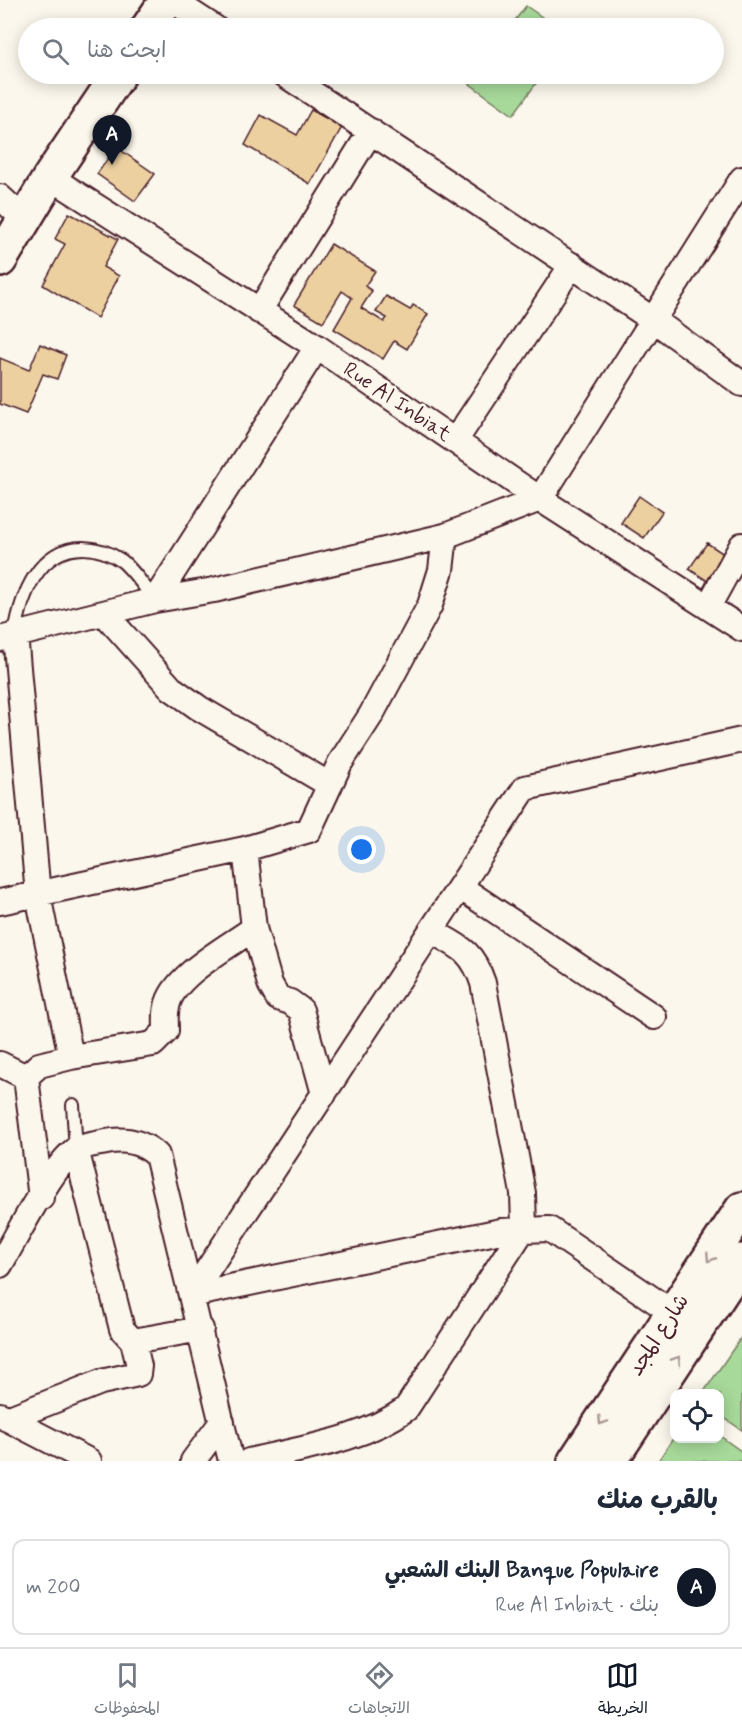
<!DOCTYPE html>
<html lang="ar">
<meta charset="utf-8">
<style>
:root{--surface:#fff;--page:#f2f2f3;--text:#1f2937;--muted:#747a83;--line:#e0e1e3;--accent:#111827}
body{margin:0;font-family:Mynerve,"Playpen Sans Arabic",sans-serif;background:var(--page);color:var(--text);direction:rtl}
.controls{position:absolute;right:18px;bottom:18px;display:grid;overflow:hidden;border-radius:12px;box-shadow:0 3px 15px #0003}
.controls button{width:54px;height:54px;display:grid;place-items:center;padding:0;border:0;border-bottom:2px solid var(--line);background:var(--surface);color:var(--text);font:30px sans-serif}
.you{position:absolute;left:362px;top:850px;width:21px;height:21px;margin:-15px;border:4px solid #fff;border-radius:50%;background:#1a73e8;box-shadow:0 0 0 9px #1a73e833}
.badge{display:grid;place-items:center;width:39px;height:39px;border-radius:50%;background:var(--accent);color:#fff;font-size:20px;font-weight:700}
.pin{position:absolute;translate:-50% -50px;filter:drop-shadow(0 2px 3px #0008)}
.pin::after{content:'';position:absolute;top:32px;width:21px;height:18px;background:inherit;clip-path:polygon(0 0,100% 0,50% 100%)}
.list{margin:0;padding:0;list-style:none}
h2{display:flex;justify-content:space-between;align-items:center;height:78px;margin:0;padding:0 24px;font-size:26px}
h2 small{font-size:20px;font-weight:400;color:var(--muted)}
.list li{display:grid;grid-template-columns:39px 1fr auto;gap:18px;align-items:center;box-sizing:border-box;height:96px;margin:0 12px 12px;padding:0 12px;border:2px solid var(--line);border-radius:12px}
.list b{display:block;font-size:22px;white-space:nowrap}
.list p{margin:0;font-size:20px;white-space:nowrap;color:var(--muted)}
.list em{font-size:20px;font-style:normal;color:var(--muted)}
.icon{flex:none;width:33px;height:33px;fill:none;stroke:currentColor;stroke-width:2;stroke-linecap:round;stroke-linejoin:round}
.map{position:relative;flex:none;width:742px;height:1461px;overflow:hidden;direction:ltr}
.search{position:absolute;background:var(--surface);box-shadow:0 3px 15px #0003;left:18px;right:18px;top:18px;height:66px;display:flex;align-items:center;gap:15px;box-sizing:border-box;padding:0 21px;border-radius:33px;color:var(--muted);font-size:22px}
.sheet{height:186px;background:var(--surface)}
nav{display:flex;justify-content:space-around;align-items:center;box-sizing:border-box;height:84px;border-top:2px solid var(--line);background:var(--surface);font-size:16px;color:var(--muted)}
nav a{display:grid;justify-items:center;gap:3px}
nav .on{color:var(--accent)}
.map>svg:first-child{display:block}
</style>
<div class="map">
<svg width="742" height="1461" viewBox="0 0 742 1461">
<rect width="100%" height="100%" fill="#fbf7ec"/>
<filter id="ink" filterUnits="userSpaceOnUse"><feTurbulence type="fractalNoise" baseFrequency=".0167" numOctaves="2"/><feDisplacementMap in="SourceGraphic" scale="12" xChannelSelector="R" yChannelSelector="G"/><feConvolveMatrix kernelMatrix="1 2 1 2 8 2 1 2 1" color-interpolation-filters="sRGB"/></filter>
<g filter="url(#ink)">
<path fill="#a7d99a" stroke="#787c62" stroke-width="1.5" d="M526,6L558,28H509Z
M477,74H543L513,115L470,84Z
M742,1336V1430L720,1415V1394L703,1393Z
M720,1436L742,1452V1461H658L674,1437Z"/>
<path fill="#ecd0a0" stroke="#4a1f2b" stroke-width="1.5" d="M311,110L342,127L310,184L245,145L261,115L297,135Z
M116,147L155,174L135,201L97,174Z
M69,213L118,239L103,267L119,276L97,318L43,285L65,244L55,239Z
M331,244L375,271L365,286L372,291L361,308L384,322L387,318L376,312L386,296L410,310L413,305L428,314L407,349L394,341L383,359L334,329L352,298L342,291L323,322L294,305Z
M40,344L66,355L57,379L43,374L26,414L0,404V358L29,370Z
M639,496L662,512L644,538L621,523Z
M707,543L727,556L709,582L689,569Z"/>
<g fill="none" stroke-linecap="round" stroke-linejoin="round">
<defs>
<path id="lane" d="M15,634C21,596 38,548 83,548C97,548 110,553 122,561C134,571 145,588 155,600
M73,1105L76,1149"/>
<path id="street" d="M172,0L215,28
M284,74L655,321L742,384
M50,177L317,347L540,499L742,629
M0,197L25,220
M259,311L371,131
M455,441L572,265
M155,600L317,347
M708,607L742,545
M104,613L171,688L199,708L330,785
M15,634L38,895L71,1057L39,1065L26,1077L41,1198
M0,639L155,600L214,590L445,536L540,499L742,179
M460,887L654,1017
M0,902L245,849L309,830L340,763L371,715L430,605L441,570L445,536
M254,928L270,984L278,998L290,1002L301,1010L324,1094
M71,1057L153,1044L166,1031C166,1023 165,1014 167,1007C172,976 230,946 254,928L245,849
M0,1064L26,1077
M76,1149L122,1329L133,1341L201,1329
M0,1265C16,1238 52,1166 75,1150C83,1145 97,1144 106,1142C126,1138 142,1142 157,1155L231,1461
M191,1295L525,788L742,740
M191,1295L501,1231L549,1229L673,1313
M0,1415L89,1461
M7,1419L101,1382L138,1374L139,1366L133,1341
M193,1461L222,1422
M249,1461C303,1448 361,1441 406,1409L524,1228L523,1193L483,983C472,950 460,947 431,931"/>
<path id="secondary" d="M148,28L167,0
M0,260L50,177L119,74
M575,1461L742,1209
M610,1461L742,1261"/>
</defs>
<use href="#lane" stroke="#4a1f2b" stroke-width="16"/>
<use href="#street" stroke="#4a1f2b" stroke-width="28"/>
<use href="#secondary" stroke="#4a1f2b" stroke-width="38"/>
<use href="#lane" stroke="#fbf7ec" stroke-width="12"/>
<use href="#street" stroke="#fbf7ec" stroke-width="24"/>
<use href="#secondary" stroke="#fbf7ec" stroke-width="33"/>
</g>
<defs><path id="oneway-chevron" d="M-2-3.5L2.5 0L-2 3.5" fill="none" stroke-width="1.6" stroke-linecap="round" stroke-linejoin="round" transform="scale(1.5)"/></defs>
<g stroke="#ab9695">
<use href="#oneway-chevron" transform="translate(710 1258) rotate(123)"/>
<use href="#oneway-chevron" transform="translate(677 1360) rotate(-57)"/>
<use href="#oneway-chevron" transform="translate(602 1421) rotate(123)"/>
</g>
</g>
<g text-anchor="middle" dominant-baseline="central" stroke-width="5" stroke-linejoin="round" paint-order="stroke">
<g font-size="21" fill="#4a1f2b" stroke="#fbf7ec">
<text transform="translate(397 402) rotate(34)">Rue Al Inbiat</text>
<text transform="translate(659 1335) rotate(-57)">شارع المجد</text>
</g>
</g>
</svg>
<div class="controls">
<button><svg class="icon" aria-label="locate" viewBox="0 0 24 24"><circle cx="12" cy="12" r="6"/><path d="M12 2v4M12 18v4M2 12h4M18 12h4"/></svg></button>
</div>
<div class="you"></div>
<div class="pin badge" style="left:112px;top:165px">A</div>
<div class="search"><svg class="icon" aria-label="search" viewBox="0 0 24 24"><circle cx="10" cy="10" r="6"/><path d="M15 15l6 6"/></svg>ابحث هنا</div>
</div>
<section class="sheet">
<h2>بالقرب منك<small></small></h2>
<ul class="list">
<li><span class="badge">A</span><div><b>Banque Populaire البنك الشعبي</b><p>بنك · Rue Al Inbiat</p></div><em>200 m</em></li>
</ul>
</section>
<nav>
<a class="on"><svg class="icon" aria-label="map" viewBox="0 0 24 24"><path d="M3 6l6-2 6 2 6-2v14l-6 2-6-2-6 2zM9 4v14M15 6v14"/></svg>الخريطة</a>
<a><svg class="icon" aria-label="directions" viewBox="0 0 24 24"><path d="M12 3l9 9-9 9-9-9zM9 14v-3h6M13 9l2 2-2 2"/></svg>الاتجاهات</a>
<a><svg class="icon" aria-label="saved" viewBox="0 0 24 24"><path d="M7 4h10v16l-5-4-5 4z"/></svg>المحفوظات</a>
</nav>
